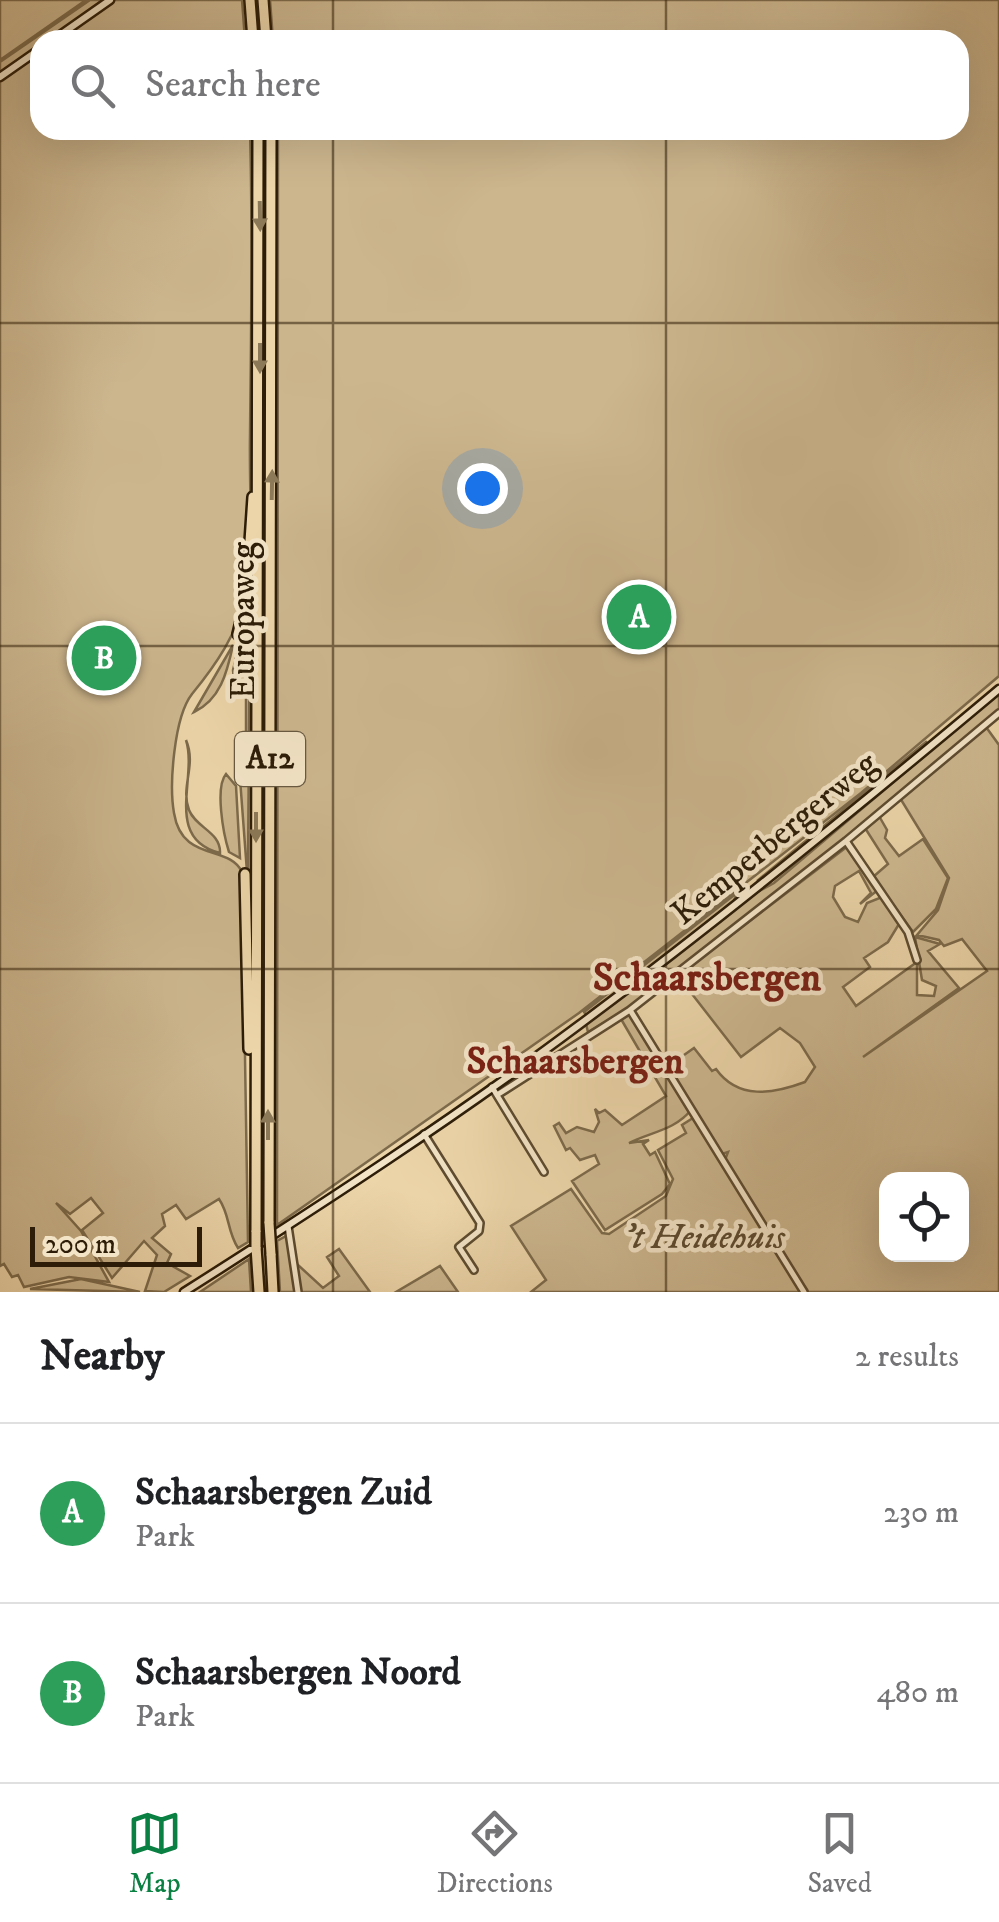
<!DOCTYPE html>
<style>
:root{--surface:#fff;--page:#f6f6f6;--text:#202124;--muted:#757577;--line:#e0e0e0;--accent:#0b8043}
body{margin:0;font-family:"IM FELL DW Pica",serif;background:var(--page);color:var(--text)}
.controls{position:absolute;right:30px;bottom:30px;display:grid;overflow:hidden;border-radius:20px;box-shadow:0 10px 40px #0002}
.controls button{width:90px;height:90px;display:grid;place-items:center;padding:0;border:0;border-bottom:2px solid var(--line);background:var(--surface);color:var(--text);font:50px sans-serif}
.scale{position:absolute;left:30px;bottom:25px;width:172px;box-sizing:border-box;padding-left:10px;border:5px solid #2d1d08;border-top:0;font-size:28px;line-height:35px;white-space:nowrap;color:#2d1d08;-webkit-text-stroke:8px #f3e4c7;paint-order:stroke}
.you{position:absolute;left:482px;top:488px;width:35px;height:35px;margin:-25px;border:8px solid #fff;border-radius:50%;background:#1a73e8;box-shadow:0 0 0 15px #1a73e833}
.badge{display:grid;place-items:center;width:65px;height:65px;border-radius:50%;background:var(--accent);color:#fff;font-size:32px;font-weight:700}
.pin{position:absolute;translate:-50% -50%;border:5px solid #fff;box-shadow:0 2px 10px #0006}
.list{margin:0;padding:0;list-style:none}
h2{display:flex;justify-content:space-between;align-items:center;height:130px;margin:0;padding:0 40px;font-size:42px}
h2 small{font-size:32px;font-weight:400;color:var(--muted)}
.list li{display:grid;grid-template-columns:65px 1fr auto;gap:30px;align-items:center;box-sizing:border-box;height:180px;padding:0 40px;border-top:2px solid var(--line)}
.list b{display:block;font-size:38px;white-space:nowrap}
.list p{margin:0;font-size:32px;white-space:nowrap;color:var(--muted)}
.list em{font-size:32px;font-style:normal;color:var(--muted)}
.icon{flex:none;width:55px;height:55px;fill:none;stroke:currentColor;stroke-width:2;stroke-linecap:round;stroke-linejoin:round}
.map{position:relative;flex:none;width:999px;height:1292px;overflow:hidden}
.search{position:absolute;background:var(--surface);box-shadow:0 10px 40px #0002;left:30px;right:30px;top:30px;height:110px;display:flex;align-items:center;gap:25px;box-sizing:border-box;padding:0 35px;border-radius:30px;color:var(--muted);font-size:38px}
.sheet{height:490px;background:var(--surface)}
nav{display:flex;justify-content:space-around;align-items:center;box-sizing:border-box;height:140px;border-top:2px solid var(--line);background:var(--surface);font-size:28px;color:var(--muted)}
nav a{display:grid;justify-items:center;gap:5px}
nav .on{color:var(--accent)}
.map>svg:first-child{display:block}
</style>
<div class="map">
<svg width="999" height="1292" viewBox="0 0 999 1292">
<rect width="100%" height="100%" fill="#ecd5a9"/>
<filter id="stains"><feTurbulence type="fractalNoise" baseFrequency=".002" numOctaves="4"/><feColorMatrix values="0 0 0 0 .2 0 0 0 0 .09 0 0 0 0 .02 0 0 0 .5 -.17"/></filter>
<radialGradient id="worn" r=".72"><stop offset=".6" stop-color="#630" stop-opacity="0"/><stop offset="1" stop-color="#630" stop-opacity=".3"/></radialGradient>
<path fill="#ccb68e" stroke="#7c6a4b" stroke-width="2.5" fill-rule="evenodd" d="M0,0H86L0,60Z
M90,0H103L49,40H40V46L0,74V62Z
M115,0H242L245,40H58Z
M270,0H999V676L861,793L579,1013L277,1225L278,130H959V40H273Z
M40,53V130H250C253,232 251,333 250,435C249,487 254,543 245,595C239,632 215,666 192,694C174,717 169,785 174,813C182,863 229,844 242,872L248,1242L238,1248C227,1231 230,1215 219,1199L186,1219L176,1205L162,1214L165,1226L152,1238L171,1254L167,1263L190,1276L164,1292L145,1291L157,1255L144,1241L112,1278L82,1230L103,1213L91,1198L70,1214L56,1203L81,1231L109,1282L69,1277L24,1287L18,1275L12,1277L4,1264L0,1266V81Z
M250,599L248,871L247,872L239,765L246,761V689L234,681L233,670Z
M233,645C227,673 220,700 194,712Z
M999,693V710L844,840L629,1008L588,1032L586,1024L750,896L774,883Z
M986,727L999,745V1292H805L725,1160L728,1152L722,1154L667,1067L694,1048L712,1071L716,1069C738,1100 773,1094 805,1082L815,1067L800,1043L780,1028L741,1057L678,976L848,846L878,890L860,904L871,893L859,871L835,886L833,897L845,917L858,922L867,903L882,897L899,924L888,942L864,958L870,967L843,987L856,1006L917,962V995L934,996L936,986L922,980L915,937L940,944L928,951L959,988L863,1057L987,971L962,939L944,946L939,940L917,935L938,910L949,878L900,798ZM886,1180H962V1254H886Z
M186,740C197,766 180,786 189,810C196,828 221,832 220,853C163,838 198,778 186,740Z
M926,742L928,744L757,881Z
M226,774L236,786L240,858L229,852C223,833 215,787 226,774Z
M879,816L887,830L885,838L899,856L923,839L948,878L936,909L913,932L873,877L888,864L865,828Z
M738,892L733,902L587,1016L584,1012Z
M629,1013L691,1110C675,1130 651,1132 629,1143L649,1140L643,1144L650,1155L655,1152L670,1184L662,1194L605,1230L572,1181L599,1164L595,1155L580,1160L570,1148L566,1150L554,1126L559,1123L566,1133L577,1127L594,1132L599,1122L595,1109L599,1113L605,1110L622,1125L666,1096L621,1019Z
M693,1118L802,1292H531L546,1280L511,1226L571,1189L602,1233L609,1234L666,1196L673,1179L658,1150L686,1133L682,1125Z
M288,1235L296,1292H280L277,1241Z
M339,1249L370,1292H299L297,1264L323,1288L339,1276L327,1257Z
M249,1259L251,1292H200Z
M440,1266L458,1292H396Z
M81,1279L140,1292L30,1289Z"/>
<g fill="none" stroke-linecap="round" stroke-linejoin="round">
<defs>
<path id="minor" d="M846,841L908,932L917,960
M630,1010L804,1292
M492,1087L544,1172
M497,1095L630,1010L846,841L999,713
M424,1134L480,1223L479,1231L459,1247L474,1270
M288,1226L298,1292"/>
<path id="secondary" d="M53,40L110,0
M0,77L40,49
M184,1292C318,1207 452,1120 579,1025C723,918 862,804 999,689"/>
<path id="motorway" d="M250,0L253,40
M263,0L266,40
M238,634L246,601L253,497
M245,874L249,1049
M269,1223L271,130
M256,1232L258,130
M256,1247L259,1292
M271,1254L273,1292"/>
</defs>
<use href="#minor" stroke="#5d4b30" stroke-width="10"/>
<use href="#secondary" stroke="#2d1d08" stroke-width="11"/>
<use href="#motorway" stroke="#2d1d08" stroke-width="14"/>
<use href="#minor" stroke="#f3e4c7" stroke-width="5"/>
<use href="#secondary" stroke="#f3e4c7" stroke-width="6"/>
<use href="#motorway" stroke="#ecd5a9" stroke-width="9"/>
<defs>
<path id="motorway-bridge" d="M269,1223L271,1254
M256,1232V1247"/>
</defs>
<use href="#motorway-bridge" stroke="#2d1d08" stroke-width="14" stroke-linecap="butt"/>
<use href="#motorway-bridge" stroke="#ecd5a9" stroke-width="9"/>
</g>
<defs><path id="oneway-solid" d="M-6-.8H1V-3.2L6.5 0L1 3.2V.8H-6Z" transform="scale(2.5)"/></defs>
<g fill="#8c7958">
<use href="#oneway-solid" transform="translate(260 216) rotate(89)"/>
<use href="#oneway-solid" transform="translate(260 358) rotate(90)"/>
<use href="#oneway-solid" transform="translate(272 485) rotate(-89)"/>
<use href="#oneway-solid" transform="translate(256 827) rotate(90)"/>
<use href="#oneway-solid" transform="translate(268 1125) rotate(-90)"/>
</g>
<path fill="none" stroke="#2d1d08" stroke-width="2.5" stroke-opacity="0.55" d="M333,0V40M666,0V40M333,130V1292M666,130V1292M0,323H999M0,646H999M0,969H999"/>
<g text-anchor="middle" dominant-baseline="central" stroke-width="9" stroke-linejoin="round" paint-order="stroke">
<rect fill="#f3e4c7" stroke="#685941" stroke-width="2.5" x="235" y="732" width="70" height="54" rx="8"/>
<g font-size="32" font-weight="bold" fill="#2d1d08">
<text x="270" y="759">A12</text>
</g>
<g font-size="35" fill="#2d1d08" stroke="#f3e4c7">
<text transform="translate(244 621) rotate(-90)">Europaweg</text>
<text transform="translate(775 839) rotate(-39)">Kemperbergerweg</text>
</g>
<g font-size="35" font-style="italic" fill="#5d4b30" stroke="#f3e4c7">
<text x="704" y="1238">'t Heidehuis</text>
</g>
<g font-size="38" font-weight="bold" fill="#7a1f14" stroke="#f3e4c7">
<text x="575" y="1062">Schaarsbergen</text>
</g>
<g font-size="40" font-weight="bold" fill="#7a1f14" stroke="#f3e4c7">
<text x="707" y="979">Schaarsbergen</text>
</g>
</g>
<rect width="100%" height="100%" filter="url(#stains)"/>
<rect width="100%" height="100%" fill="url(#worn)"/>
</svg>
<div class="controls">
<button><svg class="icon" aria-label="locate" viewBox="0 0 24 24"><circle cx="12" cy="12" r="6"/><path d="M12 2v4M12 18v4M2 12h4M18 12h4"/></svg></button>
</div>
<div class="scale">200 m</div>
<div class="you"></div>
<div class="pin badge" style="left:639px;top:617px;background:#2e9e5b">A</div>
<div class="pin badge" style="left:104px;top:658px;background:#2e9e5b">B</div>
<div class="search"><svg class="icon" aria-label="search" viewBox="0 0 24 24"><circle cx="10" cy="10" r="6"/><path d="M15 15l6 6"/></svg>Search here</div>
</div>
<section class="sheet">
<h2>Nearby<small>2 results</small></h2>
<ul class="list">
<li><span class="badge" style="background:#2e9e5b">A</span><div><b>Schaarsbergen Zuid</b><p>Park</p></div><em>230 m</em></li>
<li><span class="badge" style="background:#2e9e5b">B</span><div><b>Schaarsbergen Noord</b><p>Park</p></div><em>480 m</em></li>
</ul>
</section>
<nav>
<a class="on"><svg class="icon" aria-label="map" viewBox="0 0 24 24"><path d="M3 6l6-2 6 2 6-2v14l-6 2-6-2-6 2zM9 4v14M15 6v14"/></svg>Map</a>
<a><svg class="icon" aria-label="directions" viewBox="0 0 24 24"><path d="M12 3l9 9-9 9-9-9zM9 14v-3h6M13 9l2 2-2 2"/></svg>Directions</a>
<a><svg class="icon" aria-label="saved" viewBox="0 0 24 24"><path d="M7 4h10v16l-5-4-5 4z"/></svg>Saved</a>
</nav>
